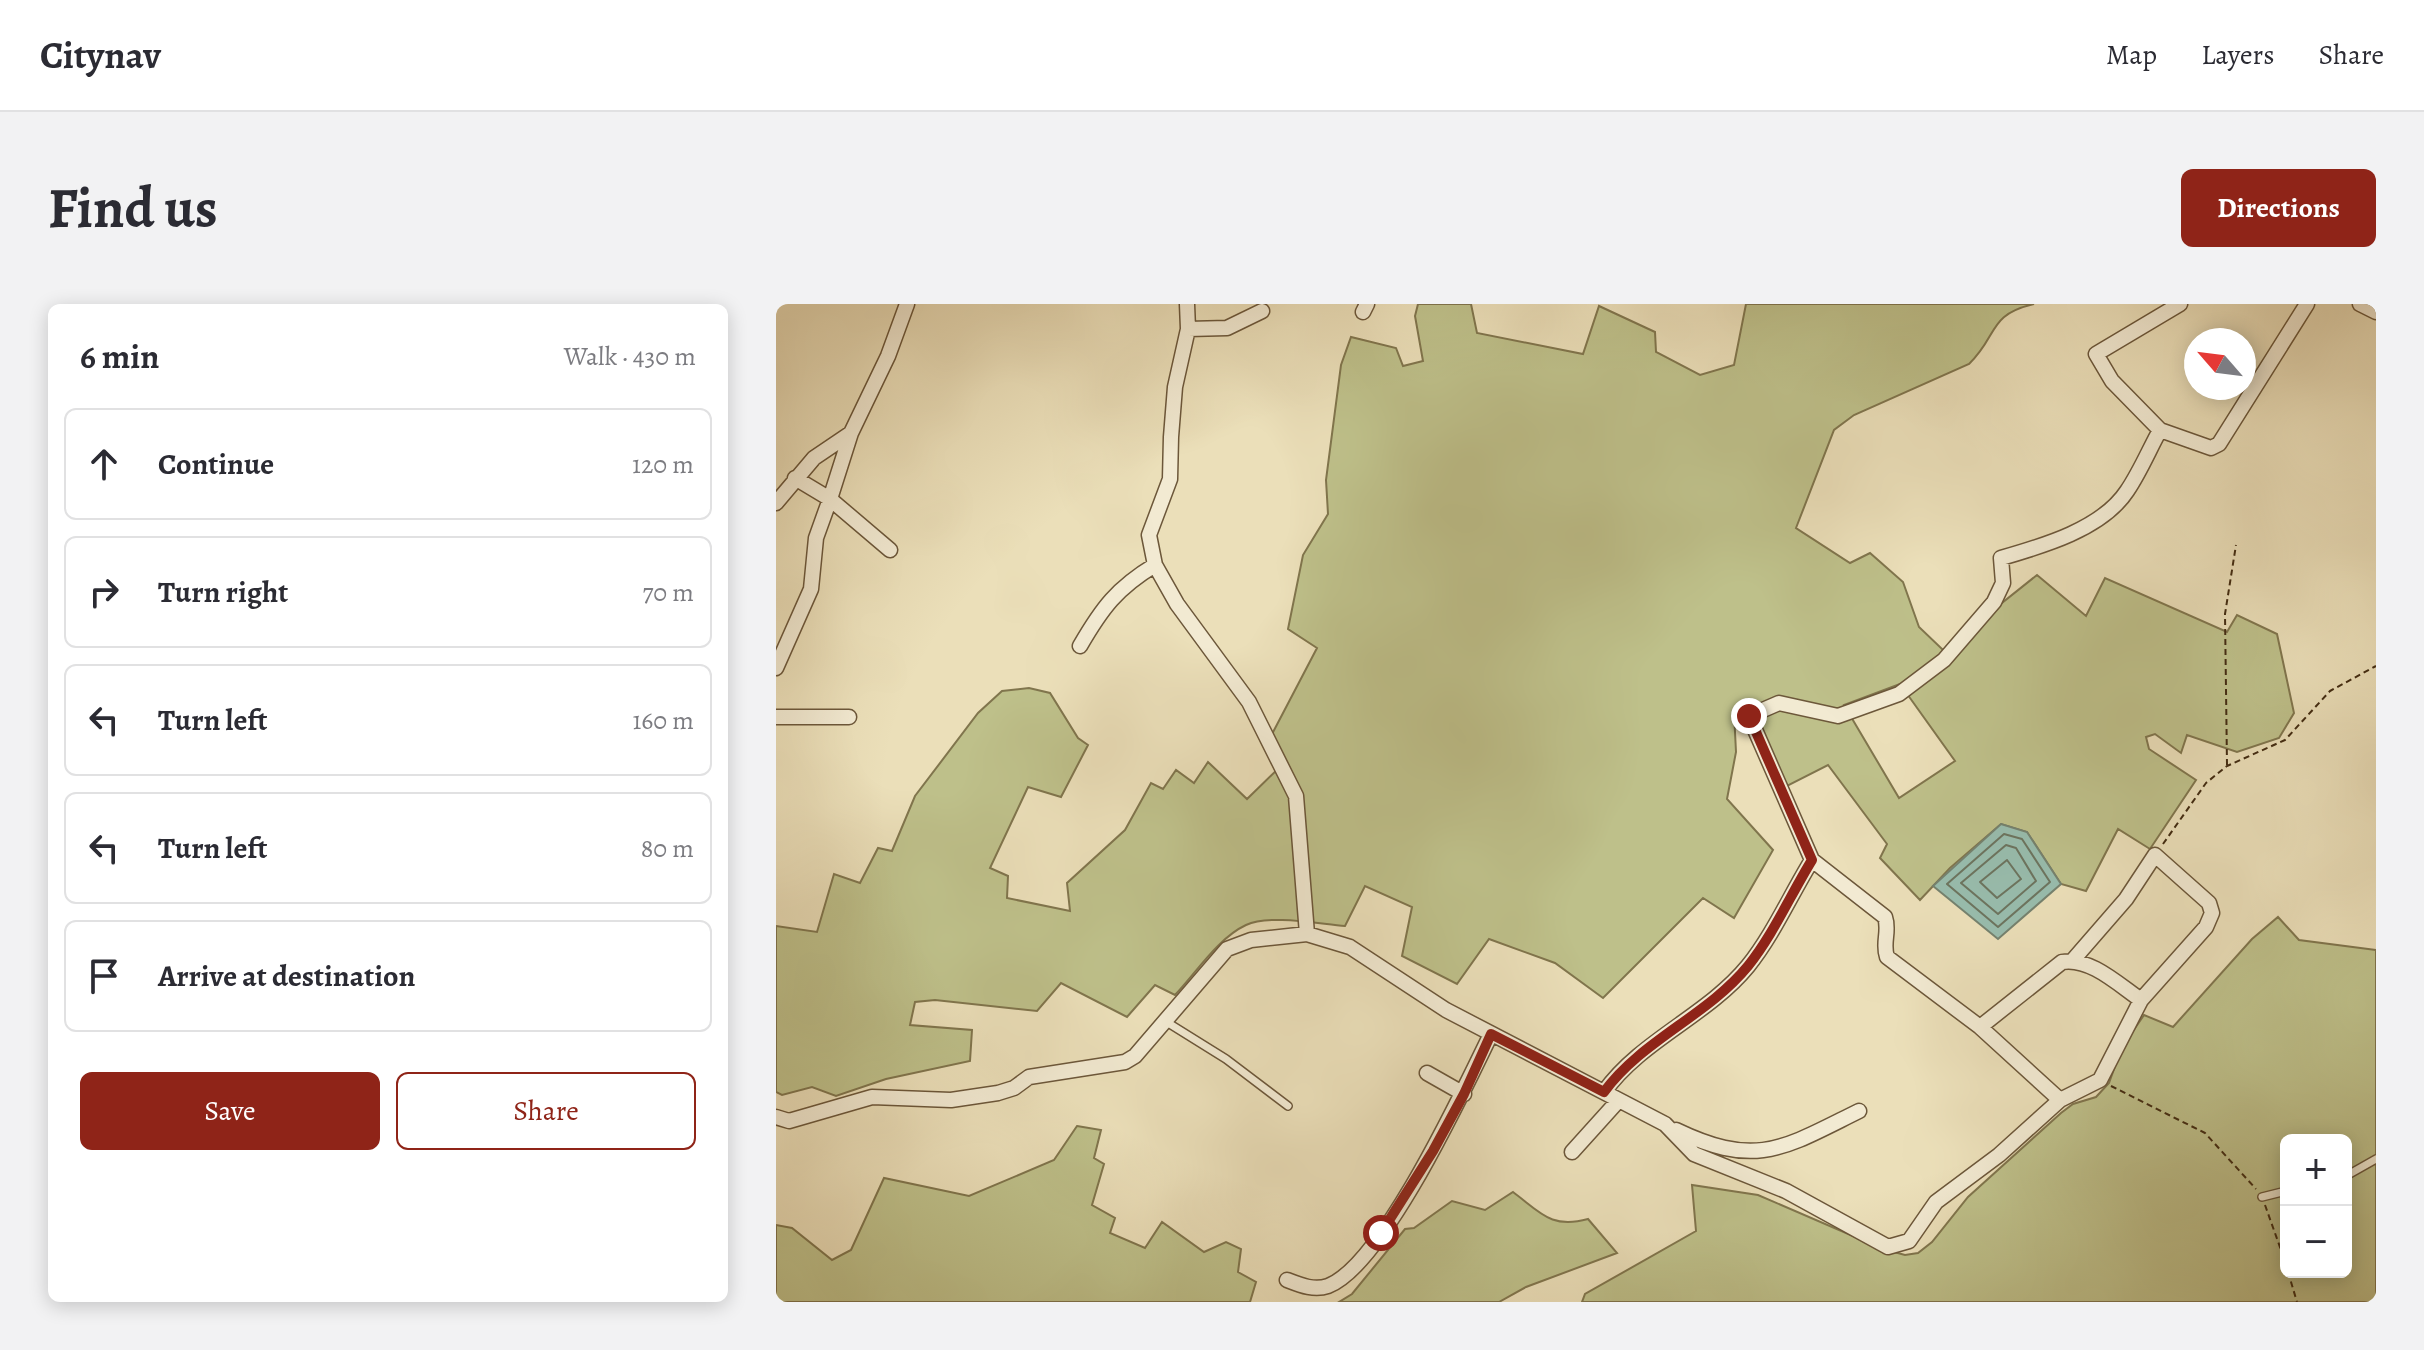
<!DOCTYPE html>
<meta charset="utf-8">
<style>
:root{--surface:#fff;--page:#f2f2f3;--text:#2b2b33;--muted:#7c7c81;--line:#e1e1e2;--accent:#8f2418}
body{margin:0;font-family:Alegreya,serif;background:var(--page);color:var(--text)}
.controls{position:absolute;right:24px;bottom:24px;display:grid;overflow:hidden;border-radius:12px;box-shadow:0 4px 20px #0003}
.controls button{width:72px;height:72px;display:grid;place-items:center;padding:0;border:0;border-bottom:2px solid var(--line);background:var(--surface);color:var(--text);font:40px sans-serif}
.compass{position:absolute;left:1408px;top:24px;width:72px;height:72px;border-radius:50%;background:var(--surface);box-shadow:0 4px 20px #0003;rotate:298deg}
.stop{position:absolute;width:24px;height:24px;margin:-18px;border:6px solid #8f2418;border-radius:50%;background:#fff}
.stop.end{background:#8f2418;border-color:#fff;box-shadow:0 2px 8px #0008}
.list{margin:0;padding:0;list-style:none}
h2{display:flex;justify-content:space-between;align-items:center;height:104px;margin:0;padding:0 32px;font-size:34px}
h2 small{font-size:26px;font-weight:400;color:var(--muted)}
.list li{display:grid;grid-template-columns:52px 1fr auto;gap:24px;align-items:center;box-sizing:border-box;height:112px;margin:0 16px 16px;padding:0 16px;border:2px solid var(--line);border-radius:12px}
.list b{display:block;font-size:30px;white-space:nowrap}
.list em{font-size:26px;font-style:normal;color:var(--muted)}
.actions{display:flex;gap:16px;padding:24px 32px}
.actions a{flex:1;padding:18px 0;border:2px solid var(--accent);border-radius:12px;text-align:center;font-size:28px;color:var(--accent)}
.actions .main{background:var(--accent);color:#fff}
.icon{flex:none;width:44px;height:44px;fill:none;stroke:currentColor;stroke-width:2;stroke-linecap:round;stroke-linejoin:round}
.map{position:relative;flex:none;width:1600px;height:998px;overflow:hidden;border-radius:12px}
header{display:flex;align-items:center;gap:48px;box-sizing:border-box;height:112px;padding:0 40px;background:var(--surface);border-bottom:2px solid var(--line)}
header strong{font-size:38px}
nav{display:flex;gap:44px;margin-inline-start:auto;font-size:28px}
.intro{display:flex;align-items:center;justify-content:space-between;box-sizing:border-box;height:192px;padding:0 48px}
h1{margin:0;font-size:56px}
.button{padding:20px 36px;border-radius:12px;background:var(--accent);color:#fff;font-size:28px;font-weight:700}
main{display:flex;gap:48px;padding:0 48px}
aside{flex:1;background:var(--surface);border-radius:12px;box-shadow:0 4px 20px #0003}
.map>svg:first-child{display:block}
</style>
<header>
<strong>Citynav</strong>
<nav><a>Map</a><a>Layers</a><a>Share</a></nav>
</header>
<div class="intro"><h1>Find us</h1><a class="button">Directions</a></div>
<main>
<aside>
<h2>6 min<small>Walk · 430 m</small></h2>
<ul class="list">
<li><svg class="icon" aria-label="ahead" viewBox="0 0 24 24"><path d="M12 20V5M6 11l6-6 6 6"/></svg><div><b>Continue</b></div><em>120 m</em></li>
<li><svg class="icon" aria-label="right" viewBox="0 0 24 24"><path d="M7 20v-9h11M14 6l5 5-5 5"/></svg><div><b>Turn right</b></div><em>70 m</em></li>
<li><svg class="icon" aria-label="left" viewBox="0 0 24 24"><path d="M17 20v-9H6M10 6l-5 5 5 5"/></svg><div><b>Turn left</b></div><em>160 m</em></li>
<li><svg class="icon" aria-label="left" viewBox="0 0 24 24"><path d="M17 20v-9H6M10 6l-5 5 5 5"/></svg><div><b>Turn left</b></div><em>80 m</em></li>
<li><svg class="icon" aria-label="arrive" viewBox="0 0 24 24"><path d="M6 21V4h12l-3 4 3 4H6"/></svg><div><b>Arrive at destination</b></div></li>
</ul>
<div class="actions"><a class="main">Save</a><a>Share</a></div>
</aside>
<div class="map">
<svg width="1600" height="998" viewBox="0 0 1600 998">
<rect width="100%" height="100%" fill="#ebdfb9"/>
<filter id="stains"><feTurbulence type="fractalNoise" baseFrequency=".0025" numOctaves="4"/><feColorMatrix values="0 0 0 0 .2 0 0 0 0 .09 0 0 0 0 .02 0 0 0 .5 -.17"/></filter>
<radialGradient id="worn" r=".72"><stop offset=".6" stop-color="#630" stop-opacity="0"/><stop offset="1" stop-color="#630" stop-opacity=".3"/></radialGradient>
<path fill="#bec08a" stroke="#80754d" stroke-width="2" fill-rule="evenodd" d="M642,0H695L701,29L807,50L823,2L879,28L880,48L924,71L958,61L970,0H1258C1211,11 1223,31 1193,60L1078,111L1058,126L1020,224L1074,259L1094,249L1127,278L1143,323L1167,346L1261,271L1310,312L1329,274L1451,328L1461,311L1501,330L1518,409L1503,434L1461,448L1411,431L1405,449L1379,430L1370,433L1373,445L1420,476L1374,545L1342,525L1310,587L1285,580L1251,528L1225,520L1174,564L1144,596L1104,554L1111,540L1052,461L1009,483L971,411L958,408L960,448L951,495L997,546L958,614L927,594L827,694L779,659L713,635L681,680L626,652L636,603L589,582L569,622C543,620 494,610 470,621C442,634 420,669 399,691L379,681L351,713L285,679L261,707L159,696L139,698L134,721L196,726L194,757L110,775L60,792L36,783L6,791L0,788V622L41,628L58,570L84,579L102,544L116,547L139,492L202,409L226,387L253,384L274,389L302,434L312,441L285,493L252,483L214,564L232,572L231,594L294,607L291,579L349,526L375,479L387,485L400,466L418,479L432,458L471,495L507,460L495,432L541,344L512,325L527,251L552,210L550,176L565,61L575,33L620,44L627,62L647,57L639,12ZM1124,380L1179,457L1123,494L1068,401Z
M1502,613L1523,636L1600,646V998H806L809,990L920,927L916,881L982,891L1107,945L1129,951L1142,949L1156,938L1192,893L1285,809L1297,800L1320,793L1333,779L1346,743L1368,711L1397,723L1476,635ZM1510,836H1570V968H1510Z
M301,822L325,826L318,854L328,860L316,901L339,914L334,929L369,944L386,918L428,948L450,938L465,945L462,968L480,978L474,998H0V921L16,924L56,956L75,946L108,874L193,892L278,856Z
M737,888C765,909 775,925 812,915L841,949L750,983L723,998H563L576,990L629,925L638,924L676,897L709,906Z"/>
<path fill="#98bdae" stroke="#75826f" stroke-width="2" d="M1225,520L1251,528L1285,580L1222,635L1157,582Z"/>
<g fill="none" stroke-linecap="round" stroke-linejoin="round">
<path stroke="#6c745f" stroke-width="2" d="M1228,530L1246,535L1274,578L1222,623L1171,580Z
M1230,541L1240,544L1260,577L1222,610L1185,579Z
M1231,556L1245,575L1221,594L1204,578Z"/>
<defs>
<path id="service" d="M389,717L450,755L512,802
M1570,872L1600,855
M1486,893L1510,887"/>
<path id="minor" d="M411,0L412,25L399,83L395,133L394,175L373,231L379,261L401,300L473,398L520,492L531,630
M1584,0L1600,8
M587,8L591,0
M412,25L451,24L486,7
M1384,126L1336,77L1320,50L1404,0
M75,129L54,195L114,246
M0,199L38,154L75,129L112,52L131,0
M304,342C326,304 341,284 379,261
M0,364L35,285L40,234L54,195L19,174
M0,413H73
M1204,723L1286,658C1314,653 1343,681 1365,696
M651,769L688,790
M828,788C865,736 931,712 972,662C997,631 1015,590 1036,556
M1284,796L1204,723L1111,653C1106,639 1114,627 1109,613L1036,556L973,412L1003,399L1062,412L1123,390L1168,356L1218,298L1227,279L1225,254C1267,242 1326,225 1351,187C1364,168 1373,146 1384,126L1435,144L1443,140L1531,0
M0,813L13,817L96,793L175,796L222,789L238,784L253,773L349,758L359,752L451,645L475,636L531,630L574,643L670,706L889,820L918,850L1010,887L1112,943L1133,937L1160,898L1223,851L1284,796L1324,776L1365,696L1430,623L1436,609L1433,599L1379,551L1350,595L1297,656
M900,826C981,865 1008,844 1083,807
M796,848L842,797
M511,976C524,981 538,987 552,982C607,961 688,785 715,730"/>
</defs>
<use href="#service" stroke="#6c573a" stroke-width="10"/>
<use href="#minor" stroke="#6c573a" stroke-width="17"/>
<path stroke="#412a10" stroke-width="2" stroke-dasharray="6 4" stroke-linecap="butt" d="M1451,461L1449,310L1460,241
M1387,540L1430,479L1451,462L1509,436L1554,387L1600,362
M1335,782L1429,829L1480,885
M1489,901L1510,960
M1512,968L1521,998"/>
<use href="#service" stroke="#f2ead2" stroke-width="7"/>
<use href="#minor" stroke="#f2ead2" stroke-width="14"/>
</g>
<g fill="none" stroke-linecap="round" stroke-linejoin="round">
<path stroke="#8f2418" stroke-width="10" d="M605,929L657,847L688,790L715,730L828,788C866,736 931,712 972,662C997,631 1015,590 1036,556L973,412"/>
</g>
<rect width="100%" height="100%" filter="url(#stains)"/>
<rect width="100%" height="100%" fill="url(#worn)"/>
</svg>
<div class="controls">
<button>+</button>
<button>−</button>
</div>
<svg class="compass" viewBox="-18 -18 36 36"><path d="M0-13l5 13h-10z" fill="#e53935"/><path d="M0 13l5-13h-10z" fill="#7c7c81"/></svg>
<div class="stop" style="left:605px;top:929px"></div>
<div class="stop end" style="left:973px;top:412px"></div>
</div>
</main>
